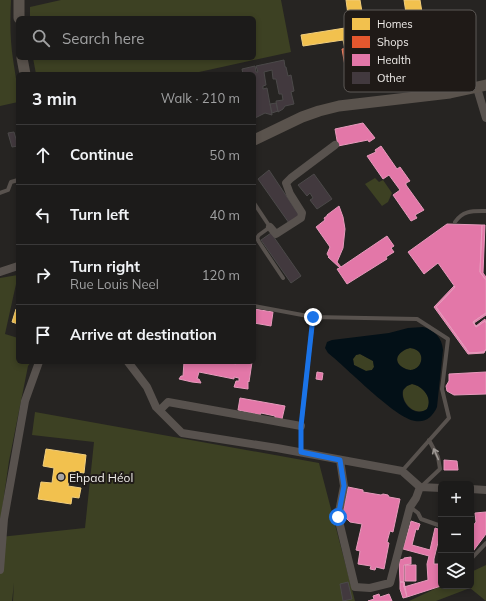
<!DOCTYPE html>
<meta charset="utf-8">
<style>
:root{--surface:#1c1b1a;--page:#252423;--text:#f1f3f6;--muted:#a0a1a2;--line:#3a3939}
body{margin:0;font-family:Mulish,sans-serif;background:var(--page);color:var(--text)}
.controls{position:absolute;right:12px;bottom:12px;display:grid;overflow:hidden;border-radius:6px;box-shadow:0 2px 6px #0003}
.controls button{width:36px;height:36px;display:grid;place-items:center;padding:0;border:0;border-bottom:1px solid var(--line);background:var(--surface);color:var(--text);font:20px sans-serif}
.stop{position:absolute;width:12px;height:12px;margin:-9px;border:3px solid #1a73e8;border-radius:50%;background:#fff}
.stop.end{background:#1a73e8;border-color:#fff;box-shadow:0 1px 4px #0008}
.list{margin:0;padding:0;list-style:none}
h2{display:flex;justify-content:space-between;align-items:center;height:52px;margin:0;padding:0 16px;font-size:17px}
h2 small{font-size:13px;font-weight:400;color:var(--muted)}
.list li{display:grid;grid-template-columns:26px 1fr auto;gap:12px;align-items:center;box-sizing:border-box;height:60px;padding:0 16px;border-top:1px solid var(--line)}
.list b{display:block;font-size:15px;white-space:nowrap}
.list p{margin:0;font-size:13px;white-space:nowrap;color:var(--muted)}
.list em{font-size:13px;font-style:normal;color:var(--muted)}
.icon{flex:none;width:22px;height:22px;fill:none;stroke:currentColor;stroke-width:2;stroke-linecap:round;stroke-linejoin:round}
.map{position:relative;flex:none;width:486px;height:601px;overflow:hidden}
.search{position:absolute;background:var(--surface);box-shadow:0 2px 6px #0003;left:16px;top:16px;width:240px;height:44px;display:flex;align-items:center;gap:10px;box-sizing:border-box;padding:0 14px;border-radius:6px;color:var(--muted);font-size:15px}
.panel{position:absolute;background:var(--surface);box-shadow:0 2px 6px #0003;left:16px;top:72px;width:240px;height:292px;border-radius:6px}
.map>svg:first-child{display:block}
</style>
<div class="map">
<svg width="486" height="601" viewBox="0 0 486 601">
<rect width="100%" height="100%" fill="#262422"/>
<path fill="#3d4123" d="M0,0H11C10,20 10,39 13,59C15,74 18,86 18,102L0,106Z
M61,0H281L291,52L190,74H36L33,58H254V18H30V7Z
M375,178L379,182L383,180L392,193L388,202L382,206L365,184Z
M18,275L5,334L18,338V362H31L28,366L9,461L0,524V278Z
M410,348C431,350 420,379 402,367C391,359 401,350 410,348Z
M360,354L373,361L374,367L372,370L366,371L354,365L353,359L356,355Z
M412,384C423,386 433,398 427,409C411,421 391,388 412,384Z
M35,412L319,463L355,601H13L14,583L12,601H0V537L85,528L94,442L32,435Z
M486,565V601L470,588L436,601H409L441,586H471V572Z"/>
<path fill="#031017" fill-rule="evenodd" d="M423,327C435,330 442,338 443,350L437,407C433,416 426,423 415,421C395,418 347,368 328,353L325,348L327,342L332,340L389,333L408,328ZM410,348C431,350 420,379 402,367C391,359 401,350 410,348ZM360,354L373,361L374,367L372,370L366,371L354,365L353,359L356,355ZM412,384C423,386 433,398 427,409C415,418 400,403 403,390L407,386Z"/>
<path fill="#f2c14e" stroke="#f1ce7c" d="M346,0H360L365,30L388,26L390,37L365,42L366,45L345,49L343,40L303,46L301,35L345,28L346,32L355,31L353,21L349,22Z
M404,0H420L425,31L413,33L411,26H408Z
M16,309L18,310V324L12,322Z
M46,449L86,455L84,473L71,471L68,486L81,488L79,498L72,497L71,504L38,499L41,482L52,483L54,468L43,466Z"/>
<path fill="#e4572e" stroke="#e78366" d="M367,45L371,72L347,77L342,49Z"/>
<path fill="#e377a8" stroke="#e69abb" d="M363,123L375,138L369,142L368,140L338,146L335,129Z
M381,146L397,169L400,167L410,181L406,183V185L424,210L415,215L417,218L411,221L393,195L400,190L389,175L383,179L367,156L376,152L375,150Z
M339,206L343,217L345,229L343,248L337,262L341,267L387,236L394,246L391,248L394,252L386,257L387,259L347,284L337,269L340,268L328,257H329L327,254L330,247L316,227L325,220L324,218L327,216V215Z
M447,224L482,225L480,272L486,280V313L473,322L476,327L485,321L486,323V349L484,352L469,353L436,307L455,287L438,263L424,274L408,252Z
M482,225H485L483,273L486,277V280L480,272Z
M454,286L455,287L436,307L469,353L484,352L486,349L484,353L468,354L434,307Z
M254,309L273,312L271,326L254,323Z
M486,313V315L474,323L476,326L485,319L486,323L485,321L476,327L473,322Z
M184,362H226L236,364L237,362H252L249,382L248,381V389L234,387L236,381H239V378L234,377V379L199,372L197,379H199L201,383L192,382L179,379L181,376H183Z
M317,372L323,373L322,380L316,379Z
M486,372V394L454,395L447,391L446,386L449,381V374Z
M240,398L285,406L282,419L275,418V416L261,413L260,415L238,410Z
M444,460L457,461L458,470H444Z
M348,487L363,490V492L381,495L383,494L388,495L389,497L400,499L393,532L390,531L387,542L389,543L384,569L376,567L375,570L370,569L371,566L358,564L360,551L356,550L362,524L350,522L345,517L342,516Z
M486,512V534L471,554V528L476,522L475,513Z
M411,521L420,524L418,530L416,529L412,545L430,550L435,528L441,530L434,559V564H439L441,586L407,597L404,587V582H400L399,560L404,559V558L411,557V564L404,565V587L428,580L427,564L429,556L403,549Z
M405,565H416V581H405Z
M400,582H404L407,597L403,598L400,589Z
M379,594L380,597L389,594L392,601H368L374,599L373,596Z"/>
<path fill="#42393e" stroke="#4b4949" d="M284,60L285,67H286L288,76L291,75L294,91L291,92L294,104L285,106L283,109L278,112L276,101L283,100L282,94H279L276,79H273L272,70L264,72L266,85L263,86V89L267,88L272,115L265,113L255,118L254,94L256,93L254,90V74H243L242,69L255,66L256,72H258L256,66Z
M276,103L278,111L272,113L270,104Z
M14,132L18,146L12,147L8,133Z
M269,170L299,215L289,223L258,179Z
M314,174L332,199L317,209L310,200L313,198L310,193L307,196L298,185Z
M271,233L301,276L291,283L261,240Z
M348,582L352,599L343,601L340,584Z"/>
<g fill="none" stroke-linecap="round" stroke-linejoin="round">
<path stroke="#58524e" stroke-width="4" d="M212,74H219
M0,193L8,190L11,182L18,180
M254,203L270,227L259,235L257,238L259,242L283,278
M455,222C463,210 473,211 486,211
M254,306L313,317L301,426V452
M313,317L417,319L448,339L442,389L449,418L402,471
M422,486L440,469L438,457L429,440
M410,507L418,513L421,519L441,526
M471,559L486,543"/>
<path stroke="#58524e" stroke-width="8" d="M477,88L486,118
M270,227L276,234L301,218L302,213L290,194L286,183L291,178L335,145
M0,272L18,266
M128,362L147,387L156,407L182,433L277,448L402,471L420,487
M160,410L168,402L301,426
M340,460L344,486L338,517L355,587L370,588L390,583L410,507L416,498L420,487L441,488
M471,489L486,490
M0,570L4,519L25,401L39,362"/>
<path stroke="#5a534d" stroke-width="11" d="M19,0V18
M22,58L25,74
M254,140L302,117L319,111L339,106L450,93L486,85"/>
</g>
<defs><path id="oneway-shaft" d="M-6 0H5M1.5-3L5.5 0L1.5 3" fill="none" stroke-width="1.6" stroke-linecap="round" stroke-linejoin="round"/></defs>
<use stroke="#9c9793" href="#oneway-shaft" transform="translate(436 454) rotate(-113)"/>
<g fill="none" stroke-linecap="round" stroke-linejoin="round">
<path stroke="#1a73e8" stroke-width="5" d="M313,317L301,426V452L340,460L344,486L338,517"/>
</g>
<circle fill="#a8a5a3" stroke="#1f1a17" stroke-width="1.5" cx="61" cy="477" r="4"/>
<g text-anchor="middle" dominant-baseline="central" stroke-width="4" stroke-linejoin="round" paint-order="stroke">
<g font-size="12" fill="#eeebe8" stroke="#1f1a17" text-anchor="start">
<text x="69" y="477">Ehpad Héol</text>
</g>
</g>
<rect x="344" y="10" width="132" height="82" rx="6" fill="#1f1a17" stroke="#5d5956" stroke-width="1"/>
<rect x="352" y="18" width="18" height="12" fill="#f2c14e"/>
<rect x="352" y="36" width="18" height="12" fill="#e4572e"/>
<rect x="352" y="54" width="18" height="12" fill="#e377a8"/>
<rect x="352" y="72" width="18" height="12" fill="#42393e"/>
<g font-size="11" fill="#eeebe8">
<text x="377" y="28">Homes</text>
<text x="377" y="46">Shops</text>
<text x="377" y="64">Health</text>
<text x="377" y="82">Other</text>
</g>
</svg>
<div class="controls">
<button>+</button>
<button>−</button>
<button><svg class="icon" aria-label="layers" viewBox="0 0 24 24"><path d="M12 4l9 5-9 5-9-5zM3 14l9 5 9-5"/></svg></button>
</div>
<div class="stop" style="left:338px;top:517px"></div>
<div class="stop end" style="left:313px;top:317px"></div>
<div class="search"><svg class="icon" aria-label="search" viewBox="0 0 24 24"><circle cx="10" cy="10" r="6"/><path d="M15 15l6 6"/></svg>Search here</div>
<section class="panel">
<h2>3 min<small>Walk · 210 m</small></h2>
<ul class="list">
<li><svg class="icon" aria-label="ahead" viewBox="0 0 24 24"><path d="M12 20V5M6 11l6-6 6 6"/></svg><div><b>Continue</b></div><em>50 m</em></li>
<li><svg class="icon" aria-label="left" viewBox="0 0 24 24"><path d="M17 20v-9H6M10 6l-5 5 5 5"/></svg><div><b>Turn left</b></div><em>40 m</em></li>
<li><svg class="icon" aria-label="right" viewBox="0 0 24 24"><path d="M7 20v-9h11M14 6l5 5-5 5"/></svg><div><b>Turn right</b><p>Rue Louis Neel</p></div><em>120 m</em></li>
<li><svg class="icon" aria-label="arrive" viewBox="0 0 24 24"><path d="M6 21V4h12l-3 4 3 4H6"/></svg><div><b>Arrive at destination</b></div></li>
</ul>
</section>
</div>
